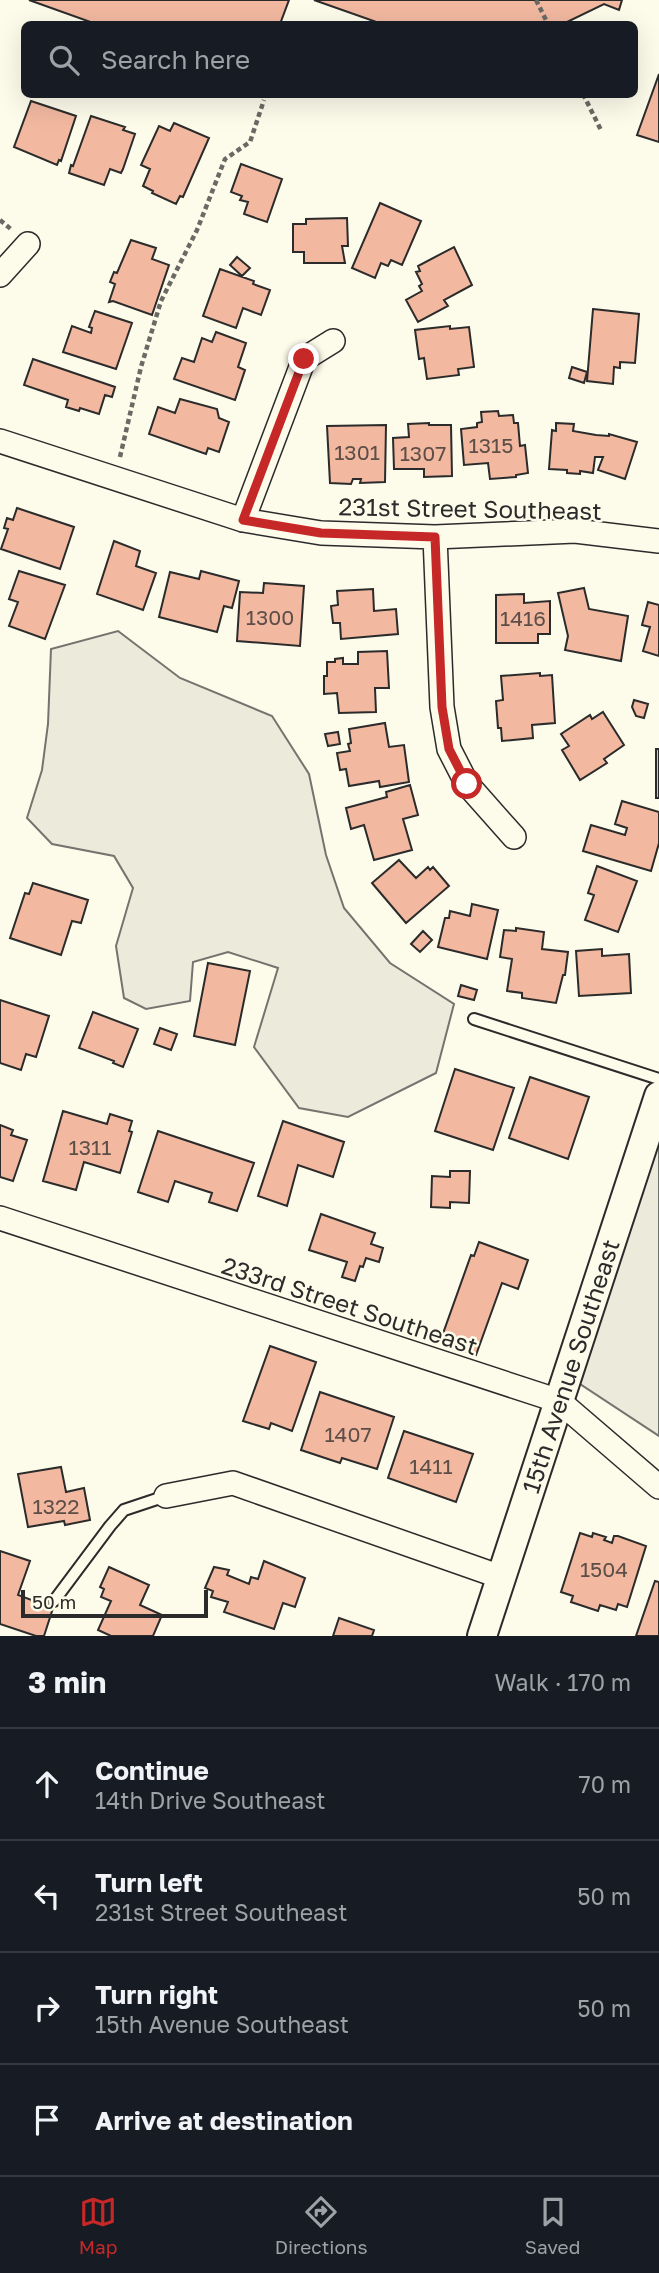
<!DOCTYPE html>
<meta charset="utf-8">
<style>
:root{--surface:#171b24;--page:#20242c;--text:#f1f3f6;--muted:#9ea1a6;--line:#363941;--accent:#c62828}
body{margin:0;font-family:"Golos Text",sans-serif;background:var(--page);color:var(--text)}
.scale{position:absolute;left:21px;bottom:18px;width:187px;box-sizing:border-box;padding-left:7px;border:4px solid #2b2b2b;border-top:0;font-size:19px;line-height:24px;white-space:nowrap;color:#2b2b2b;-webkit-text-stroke:5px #fdfbea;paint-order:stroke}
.stop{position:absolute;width:21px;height:21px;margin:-16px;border:5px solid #c62828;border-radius:50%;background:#fff}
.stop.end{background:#c62828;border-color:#fff;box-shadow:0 2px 7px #0008}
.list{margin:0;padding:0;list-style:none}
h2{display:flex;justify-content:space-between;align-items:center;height:91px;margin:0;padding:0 28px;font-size:30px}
h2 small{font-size:23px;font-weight:400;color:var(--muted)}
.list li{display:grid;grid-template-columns:46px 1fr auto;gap:21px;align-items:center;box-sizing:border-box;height:112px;padding:0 28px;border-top:2px solid var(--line)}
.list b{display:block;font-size:26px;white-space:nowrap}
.list p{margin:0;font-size:23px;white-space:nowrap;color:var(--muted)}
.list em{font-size:23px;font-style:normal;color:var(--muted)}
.icon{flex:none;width:38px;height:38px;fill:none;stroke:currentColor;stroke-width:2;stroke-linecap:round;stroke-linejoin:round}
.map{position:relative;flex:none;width:659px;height:1636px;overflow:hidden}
.search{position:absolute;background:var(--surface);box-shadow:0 7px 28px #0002;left:21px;right:21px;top:21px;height:77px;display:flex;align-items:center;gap:18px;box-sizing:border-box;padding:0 24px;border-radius:10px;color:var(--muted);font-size:26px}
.sheet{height:539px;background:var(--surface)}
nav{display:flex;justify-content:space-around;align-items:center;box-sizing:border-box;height:98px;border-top:2px solid var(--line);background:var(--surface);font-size:19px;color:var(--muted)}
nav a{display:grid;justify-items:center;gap:4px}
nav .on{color:var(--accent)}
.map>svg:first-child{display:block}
</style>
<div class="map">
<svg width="659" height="1636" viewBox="0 0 659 1636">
<rect width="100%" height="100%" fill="#fdfbea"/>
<path fill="#ecebdb" stroke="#74746e" stroke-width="2" d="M118,631L180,678L272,716L309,774L326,855L344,908L390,963L454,1004L436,1073L348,1117L299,1108L254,1047L278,968L228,952L193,962L190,1001L146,1009L124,998L116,946L133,888L114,856L52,844L27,818L42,770L48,724L51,649Z
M659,1106V1436L571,1378Z"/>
<path fill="#f2b8a0" stroke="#2b2b2b" stroke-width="2" d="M29,0H289L280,24H96Z
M314,0H622L619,10L604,4L563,24H382Z
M659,74V142L637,135Z
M31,101L76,116L61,161L59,160L57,165L14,147Z
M91,116L125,127L123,130L135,134L123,169L121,173L110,169L104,185L69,173L71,165L73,166Z
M174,123L209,138L183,197L180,196L176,204L152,193L153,191L143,186L150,169L141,165L159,126L170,131Z
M241,164L282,179L267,222L244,214L248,202L240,200L242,196L231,192Z
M380,203L421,221L402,265L391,260L388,266L381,263L375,278L352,268Z
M347,218L348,246H342L345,263H304V252H293V224H306V219Z
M131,240L156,248L152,259L169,265L152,315L113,301L109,302L115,284L110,282L114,272L117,273Z
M454,247L472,285L444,300L448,306L418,322L406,300L422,291L419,286L422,284L416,272L420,271L418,266Z
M237,257L250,268L242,276L230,265Z
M220,269L254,281L253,284L270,290L261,315L243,308L236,328L203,316Z
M593,309L639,314L635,363L620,362V368L614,367L613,384L587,381Z
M95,311L132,323L116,369L63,352L72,326L91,333L92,328L89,327Z
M450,326V329L469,327L474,367L458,369L459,375L427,379L424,358L419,359L415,330Z
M216,332L246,343L238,367L245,370L235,400L174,379L182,358L194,362L202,338L212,342Z
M33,359L115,387L112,397L105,395L99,414L80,408L79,411L66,407L68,400L24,385Z
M572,367L587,372L584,383L569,378Z
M180,399L217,409L219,418L229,422L219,452L208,448L206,454L149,434L158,407L175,413Z
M498,411L499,416L513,415L514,423H518L520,446L525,445L528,473L516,475V477L490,479L488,463L464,465L461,429L477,427V423L482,422L481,412Z
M429,423V425H451L452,476L424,477V469H394L393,438L409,437L408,424Z
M556,423L574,424L573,431L596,435L609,436V434L637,442L625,479L598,470L603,457H595L593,473L580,471V474L567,473V470L549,469L552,430L556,431Z
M386,425L385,482L360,483L361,479H353L351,484L330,483L327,426Z
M17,508L74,527L60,569L1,549L8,529L4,528L7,518L13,520Z
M114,541L140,551L136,566L156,573L143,610L97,594Z
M19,571L65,585L45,639L9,626L18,602L9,599Z
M201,571L239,581L232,608L224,606L217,632L159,617L170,572L199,579Z
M264,583L304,586L300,646L237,641L240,592L263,593Z
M584,588L589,609L628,616L621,661L565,650L568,636L558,593Z
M373,589L374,611L396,609L398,634L341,639L340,623H333L331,606L338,605L337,591Z
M524,594V603L550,601V634H538V643H496V595Z
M648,602L659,605V656L643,651L650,627L642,625Z
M387,651L389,688H375L376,712L339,713L337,693L324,694V676H327V662H335V659L343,658V664H358V652Z
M540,673V676L552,675L555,723L532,725L533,738L502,741L501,728H498L496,701L503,700L501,676Z
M634,700L648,704L644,718L636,716L632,707Z
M603,712L624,745L604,759L607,763L580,780L562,750L569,746L561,734L590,715L592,719Z
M385,723L389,747L404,745L409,782L380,787L379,781L349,786L346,769L340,770L337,753L350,751L348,744L351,743L349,729Z
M338,732L340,744L328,746L325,734Z
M656,749H659V798H656Z
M410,785L418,815L403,819L412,850L374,860L364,825L351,829L346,808L387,797L386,792Z
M622,801L659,812V843L651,871L583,851L591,825L625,835L627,828L615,824Z
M399,860L416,878L428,867L430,870L433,867L449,886L406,923L372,883Z
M597,866L637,881L618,932L585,920L594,895L588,893Z
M33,883L88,900L81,923L72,921L61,955L10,938L25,893L29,894Z
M472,904L498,910L487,959L438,947L445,918H449L450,911L470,916Z
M516,928L544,932L542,949L568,952L565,975H563L556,1003L522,998V993L507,991L512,959L500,957L504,930L516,931Z
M423,931L432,940L420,952L411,944Z
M602,949V956L629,954L631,993L579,996L576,951Z
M208,963L250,971L235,1045L194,1036Z
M461,985L477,990L474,1000L458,996Z
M0,1000L49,1016L36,1057L26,1054L21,1070L0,1063Z
M93,1012L138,1029L123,1067L113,1063L114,1061L79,1048Z
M160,1028L177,1034L171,1050L154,1044Z
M455,1069L514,1088L493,1150L435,1131Z
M530,1077L589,1097L568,1159L509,1138Z
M63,1111L107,1124L110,1114L132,1121L129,1131L132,1132L120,1173L84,1162L76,1190L43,1181Z
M283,1121L344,1142L333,1177L298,1165L287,1206L258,1196Z
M0,1125L13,1130L11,1135L27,1140L13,1181L0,1177Z
M158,1131L254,1163L237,1211L209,1202L212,1193L175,1181L168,1202L138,1192Z
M450,1171H470L469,1203L450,1202V1208L431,1207L432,1176L450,1177Z
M321,1214L375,1233L371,1244L383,1248L379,1262L366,1258L363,1267L360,1266L355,1281L342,1277L347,1262L309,1250Z
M479,1242L528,1260L518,1289L502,1283L476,1355L440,1342L471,1255L474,1256Z
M270,1346L316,1362L292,1431L271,1423L269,1429L243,1421Z
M320,1392L394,1417L377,1469L342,1458L340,1463L301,1450Z
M404,1431L473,1454L456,1502L388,1478Z
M61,1467L66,1492L84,1488L90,1520L65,1525L64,1521L28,1527L18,1474Z
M580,1533L592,1537L593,1533L606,1537L604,1540L612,1543L614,1536H618L646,1546L627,1607L618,1604L616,1610L600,1605L598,1611L571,1602L573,1596L561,1592Z
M0,1551L30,1561L18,1595L53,1608L44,1636H36L0,1624Z
M264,1561L305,1578L295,1607L283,1603L274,1629L224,1612L228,1602L211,1597L213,1591L205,1588L214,1567L229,1570L227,1575L249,1584L251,1577L258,1579Z
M109,1567L149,1585L140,1605L162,1615L153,1636H111L98,1630L111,1601L101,1597L104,1589L100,1587Z
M655,1581L659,1582V1636H636Z
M339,1618L374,1630L372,1636H333Z"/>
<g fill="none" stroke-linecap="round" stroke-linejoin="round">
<defs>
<path id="service" d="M474,1019L659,1079
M54,1601L110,1526L124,1510L166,1496"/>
<path id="minor" d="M0,275L28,244
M0,441L243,520L321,533L435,537L575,531L659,541
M243,520L304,359L333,341
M435,537L442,707L449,749L467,784L514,837
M0,1218L559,1401L659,1487
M166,1496L233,1483L501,1577"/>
<path id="tertiary" d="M482,1636L659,1096"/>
</defs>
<use href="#service" stroke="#2b2b2b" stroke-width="14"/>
<use href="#minor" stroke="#2b2b2b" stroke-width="26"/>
<use href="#tertiary" stroke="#2b2b2b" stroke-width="32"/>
<path stroke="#6a6964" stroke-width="4.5" stroke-dasharray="5 3.5" stroke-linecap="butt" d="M536,0L548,24
M583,94L602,132
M0,220L12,230
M120,457L141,367L161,301L197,230L225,159L250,142L264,100"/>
<use href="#service" stroke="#fdfbea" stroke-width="10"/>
<use href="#minor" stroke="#fdfbea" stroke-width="23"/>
<use href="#tertiary" stroke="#fdfbea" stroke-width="28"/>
</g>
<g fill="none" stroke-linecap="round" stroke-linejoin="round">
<path stroke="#c62828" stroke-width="9" d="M304,359L243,520L321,533L435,537L442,707L449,749L467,784"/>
</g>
<g text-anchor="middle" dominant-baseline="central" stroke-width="5" stroke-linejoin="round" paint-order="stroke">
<g font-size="21" fill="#5d4e48">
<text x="491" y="445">1315</text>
<text x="357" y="452">1301</text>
<text x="423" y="453">1307</text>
<text x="270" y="617">1300</text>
<text x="523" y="618">1416</text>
<text x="90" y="1147">1311</text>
<text x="348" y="1434">1407</text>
<text x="431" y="1466">1411</text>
<text x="56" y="1506">1322</text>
<text x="604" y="1569">1504</text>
</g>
<g font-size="24" fill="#2b2b2b" stroke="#fdfbea">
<text transform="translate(470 508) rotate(1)">231st Street Southeast</text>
<text transform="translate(350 1305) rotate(18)">233rd Street Southeast</text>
<text transform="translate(570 1366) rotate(-72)">15th Avenue Southeast</text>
</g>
</g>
</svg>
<div class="scale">50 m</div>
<div class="stop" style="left:467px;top:784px"></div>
<div class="stop end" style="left:304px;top:359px"></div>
<div class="search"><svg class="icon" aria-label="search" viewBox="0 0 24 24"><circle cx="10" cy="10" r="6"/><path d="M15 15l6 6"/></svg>Search here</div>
</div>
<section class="sheet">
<h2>3 min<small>Walk · 170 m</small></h2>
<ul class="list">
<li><svg class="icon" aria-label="ahead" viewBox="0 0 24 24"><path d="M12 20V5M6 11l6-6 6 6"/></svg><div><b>Continue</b><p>14th Drive Southeast</p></div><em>70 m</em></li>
<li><svg class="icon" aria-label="left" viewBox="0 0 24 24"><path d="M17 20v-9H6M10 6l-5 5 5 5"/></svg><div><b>Turn left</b><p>231st Street Southeast</p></div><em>50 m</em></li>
<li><svg class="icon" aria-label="right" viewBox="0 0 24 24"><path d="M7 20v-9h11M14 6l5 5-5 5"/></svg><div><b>Turn right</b><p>15th Avenue Southeast</p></div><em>50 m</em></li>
<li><svg class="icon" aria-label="arrive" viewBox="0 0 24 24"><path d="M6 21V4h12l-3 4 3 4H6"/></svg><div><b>Arrive at destination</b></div></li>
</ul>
</section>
<nav>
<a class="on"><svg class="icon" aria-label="map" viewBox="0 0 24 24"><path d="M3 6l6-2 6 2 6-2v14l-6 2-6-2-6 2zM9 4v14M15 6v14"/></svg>Map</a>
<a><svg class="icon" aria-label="directions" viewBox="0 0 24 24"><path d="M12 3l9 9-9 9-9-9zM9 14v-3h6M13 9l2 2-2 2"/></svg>Directions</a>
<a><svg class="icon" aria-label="saved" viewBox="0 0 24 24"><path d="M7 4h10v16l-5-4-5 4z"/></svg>Saved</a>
</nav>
